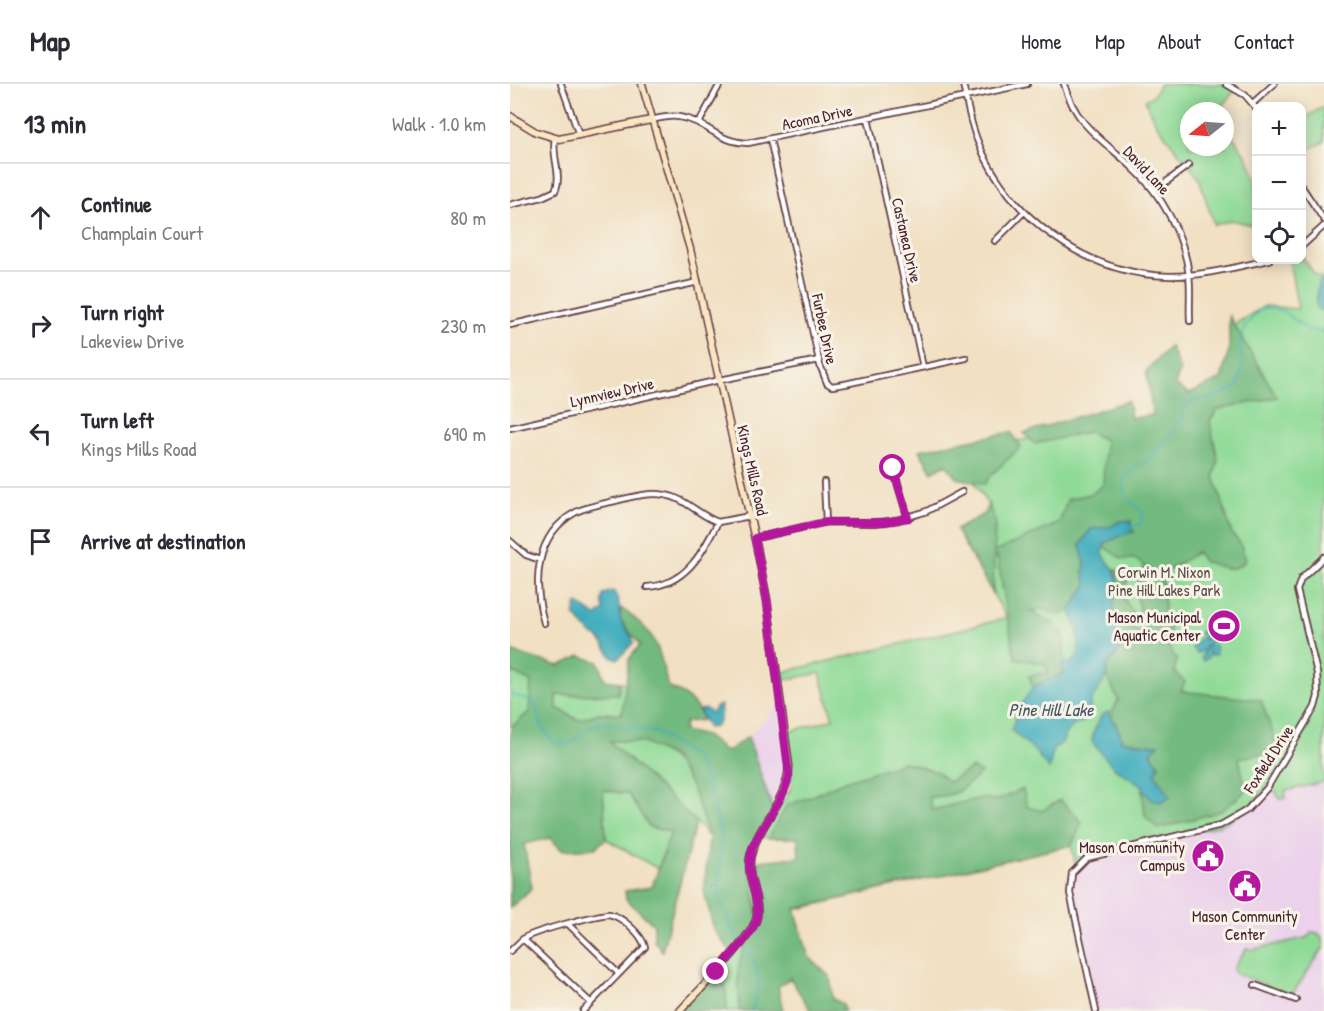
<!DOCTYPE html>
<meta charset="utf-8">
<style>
:root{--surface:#fff;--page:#f7f7f7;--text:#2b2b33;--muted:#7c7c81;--line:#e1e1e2}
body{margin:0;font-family:"Patrick Hand",sans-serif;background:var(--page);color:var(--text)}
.controls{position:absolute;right:18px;top:18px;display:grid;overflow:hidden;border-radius:12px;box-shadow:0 3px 15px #0003}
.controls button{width:54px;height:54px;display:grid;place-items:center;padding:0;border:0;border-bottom:2px solid var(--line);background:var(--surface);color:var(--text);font:30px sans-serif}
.compass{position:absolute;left:670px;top:18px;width:54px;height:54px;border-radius:50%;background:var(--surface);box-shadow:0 3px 15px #0003;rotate:253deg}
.stop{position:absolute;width:18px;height:18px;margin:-14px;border:4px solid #b5179e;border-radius:50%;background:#fff}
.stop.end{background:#b5179e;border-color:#fff;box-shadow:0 2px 6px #0008}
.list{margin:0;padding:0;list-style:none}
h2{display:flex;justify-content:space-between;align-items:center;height:78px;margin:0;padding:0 24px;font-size:26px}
h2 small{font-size:20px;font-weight:400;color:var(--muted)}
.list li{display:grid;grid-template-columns:39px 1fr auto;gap:18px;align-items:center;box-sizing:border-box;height:108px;padding:0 24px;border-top:2px solid var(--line)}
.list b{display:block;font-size:22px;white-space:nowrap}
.list p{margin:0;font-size:20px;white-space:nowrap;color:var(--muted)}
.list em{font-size:20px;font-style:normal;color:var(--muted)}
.icon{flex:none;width:33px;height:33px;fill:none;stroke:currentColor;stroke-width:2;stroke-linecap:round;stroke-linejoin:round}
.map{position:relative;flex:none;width:814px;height:927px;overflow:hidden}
header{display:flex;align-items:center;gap:36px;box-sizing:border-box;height:84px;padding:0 30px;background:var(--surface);border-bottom:2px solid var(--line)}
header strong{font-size:28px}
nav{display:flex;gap:33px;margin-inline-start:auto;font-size:21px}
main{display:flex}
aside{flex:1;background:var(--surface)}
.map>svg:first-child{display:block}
</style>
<header>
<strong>Map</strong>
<nav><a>Home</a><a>Map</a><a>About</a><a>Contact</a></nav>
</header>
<main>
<aside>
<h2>13 min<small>Walk · 1.0 km</small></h2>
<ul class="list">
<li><svg class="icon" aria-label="ahead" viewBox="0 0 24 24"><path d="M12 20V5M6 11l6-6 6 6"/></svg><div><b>Continue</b><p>Champlain Court</p></div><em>80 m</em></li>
<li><svg class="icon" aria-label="right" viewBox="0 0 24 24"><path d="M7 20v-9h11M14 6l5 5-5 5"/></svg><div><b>Turn right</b><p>Lakeview Drive</p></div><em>230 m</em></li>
<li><svg class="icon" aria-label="left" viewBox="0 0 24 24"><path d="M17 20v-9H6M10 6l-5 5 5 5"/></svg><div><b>Turn left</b><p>Kings Mills Road</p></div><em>690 m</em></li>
<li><svg class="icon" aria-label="arrive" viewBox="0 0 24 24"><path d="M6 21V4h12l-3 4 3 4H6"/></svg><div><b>Arrive at destination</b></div></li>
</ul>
</aside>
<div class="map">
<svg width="814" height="927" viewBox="0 0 814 927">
<rect width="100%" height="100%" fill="#f7f3e8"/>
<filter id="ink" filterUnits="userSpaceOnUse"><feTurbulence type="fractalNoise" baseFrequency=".0167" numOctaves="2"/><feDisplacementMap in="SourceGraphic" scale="12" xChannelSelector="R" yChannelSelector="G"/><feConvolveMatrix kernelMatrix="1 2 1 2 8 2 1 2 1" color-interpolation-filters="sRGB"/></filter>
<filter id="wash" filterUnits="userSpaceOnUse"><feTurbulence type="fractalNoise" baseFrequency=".008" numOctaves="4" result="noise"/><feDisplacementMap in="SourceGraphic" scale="24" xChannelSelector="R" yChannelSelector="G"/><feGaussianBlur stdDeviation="1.35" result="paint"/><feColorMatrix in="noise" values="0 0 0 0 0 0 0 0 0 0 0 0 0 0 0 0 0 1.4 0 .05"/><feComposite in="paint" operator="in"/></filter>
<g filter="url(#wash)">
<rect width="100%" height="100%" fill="#f1e0c2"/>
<path fill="#ebd1eb" d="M270,620L279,691L263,726L238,653Z
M814,623V927H586L560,798L566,782Z"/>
<path fill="#8fda96" stroke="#6c7c60" stroke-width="1.5" d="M650,0H718L726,5L709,27H679V63H715V42L736,71L746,95V142L722,136L704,141L689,94L647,41L635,16L643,11Z
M814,22V58L792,68V36Z
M792,172L805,191L814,195V698L775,707L776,714L770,715L760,699L737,726L711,741L585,771L566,782L561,761L249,834L240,778L289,773L288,754H258L251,752L281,704L282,679L277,648L323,635L310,589L270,597L269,589L497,534L446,446L476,429L478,421L445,367L694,326L713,321L725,240L755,222L788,225L779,176H792Z
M0,587L21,598L19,628L3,642H0Z
M110,598L116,599L112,630L89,629L68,636L47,624V611L108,610Z
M98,657C108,657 121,656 131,658C177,669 186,714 199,753L186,738Z
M93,706L118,710L139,743L161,748L148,785L96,755Z
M239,848L228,896L231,913L229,927H217L215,896L218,874Z
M801,848L808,849L813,855L814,863L783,909H775L725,889L723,885L737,864L742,866L799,853Z"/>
<path fill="#73ba7f" stroke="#5e6c55" stroke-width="1.5" d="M719,232L767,313L707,326L700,338L708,376L704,392L722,450L730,459L736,476C721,492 712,481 694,478L687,468L651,491C653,501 656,521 653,530L660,546L658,562L667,576L664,588L675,598L671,607L751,616L769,667L729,674L736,707L711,727L648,745L635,732L632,706L642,715L649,695L645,690L641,668L648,660H637L611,656L610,649L601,631L608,616L597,592V582L612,563L605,548L608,539C597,518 607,519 608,501C608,496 606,490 605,485L618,495L612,512L622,527V543L640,555C631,529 618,508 635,482L625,475H612L594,463L596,458C606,455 613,449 624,447L611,437L600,443L581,445L570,461L575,479L574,491L577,500L561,526L551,531L531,525L520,527L546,541L547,546L553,548C556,559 552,570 556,580H553L552,590L523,603L519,592L533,589L538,591L536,580L505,574L486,467L549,439L558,415L581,410L593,401L595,356L578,348L525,360L514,349L618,317L621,334L643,331L636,287L660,262L670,286L665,301L679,310L711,295L719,266Z
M501,348L511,363L480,392L475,400L447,394L436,380L422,388L409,366Z
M478,420L485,436L483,509L446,446L476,429Z
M111,524C148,549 148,562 158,603C175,610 186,618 193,636L175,638L174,647L196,652L216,668L238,653L263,726L240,775L247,830L256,809L247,788L251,777L289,773L288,754H258L277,721L300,713L332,698L394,678L427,688L439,698L462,684L471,689C452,706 445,713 419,713L422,726L471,714L487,716L513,705L517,723L532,727L550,716L572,738L562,761L285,825L299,873L320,893L323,915L333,920L335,927H301L280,894L268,903L273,927H229C230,916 229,908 228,897C227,880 234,864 239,848L222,869L204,846L194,807L199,753L182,703L163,673L132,658L99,657L186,738L152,867L144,856V841L116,815L115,807L142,803L161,748L139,743L118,710L93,706L96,755L85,764L52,766L40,754L14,760L22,804L0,824V654L3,642L19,628L21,598L0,587V567L49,582L70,572L89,578L95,596L110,598L108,610L47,611V624L68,636L89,629L112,630L119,575L130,561L110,536Z
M218,874L215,896L217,927H169Z"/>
<path fill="#3eacbc" stroke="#446674" stroke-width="1.5" d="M814,195V228L808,225L806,220L808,199Z
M611,437H621V444L624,448C613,449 607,455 596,458C587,473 601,477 605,488C613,508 596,516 608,539L605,548L612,563L607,568L597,582V592L581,617L580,624L572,638L564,641L555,650L554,656L548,662L544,663L539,685L524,666L501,646L508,625L523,603L552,590L554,587L551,583L553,580C580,579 566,543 561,526L577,500L574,491L575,479L570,461L581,445L600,443Z
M103,507C112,517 108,526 111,537C114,546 123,549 123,559L108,575L102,573L89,554L81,550L64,531L67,519L86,532L94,526L92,518L93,510Z
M694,545C702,544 707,548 709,555L702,557L695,562V565L699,561H705L706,570L701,572L699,568L698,574L693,577L691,574L694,566L687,569L682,564L690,554L697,556L689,549Z
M211,621L210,635L205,643L198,644L189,626L196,625L202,629L205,623Z
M598,628L610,649L611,656L637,660H649L641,668L649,681L645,690L660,712L653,717H644L636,710L633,702L603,683L582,658L583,649L587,641L591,632Z"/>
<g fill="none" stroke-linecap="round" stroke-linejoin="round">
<path stroke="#3eacbc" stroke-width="1.5" d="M621,443L631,440L633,429L616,413L613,397L626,382L636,378L644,370L673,335V326L682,317L703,314L727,303L732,287L731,257L734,243L751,224L772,226L798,246L814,248
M0,610L24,618L32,644L43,658L53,660L62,658L81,643L93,638L148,649L185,673L197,698L211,750L209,811L222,847L230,858
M233,861C253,887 251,898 242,927"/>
</g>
</g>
<g filter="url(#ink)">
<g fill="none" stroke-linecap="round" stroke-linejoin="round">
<defs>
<path id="street" d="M51,0L69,51
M453,0C457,19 460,39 468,58C499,133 576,191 660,192C694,192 726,183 759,176
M554,0C566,42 592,55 622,83C652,110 674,151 679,191C681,206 679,221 680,237
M716,0L735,11L746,24
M743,19L764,0
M358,34L413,283
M141,36C150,34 160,31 169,33C197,37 206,58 238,59L517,0
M189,39L210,0
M260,55L310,281L317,299L322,302L335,300L456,274
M792,103L814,136
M644,107L679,81
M0,121L32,113L45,107C53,92 41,71 45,54
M485,157L514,128
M792,162L814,142
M0,241L188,198
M0,344L205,297L309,276
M383,384L398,434
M314,398L316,438
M245,454L316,438L365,439L388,436L417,427L452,408
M0,457L16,471L30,476
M137,503C176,501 192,469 208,438
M34,539C23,499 24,451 66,428C78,422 92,420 105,417C122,413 138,408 155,411C176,414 189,432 208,438L240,432
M58,840L109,890
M13,855L81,919
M0,867C5,863 9,858 14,854C26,847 85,831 99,830C112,833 131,849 135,863L73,927
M745,901L786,916
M586,927L560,809L562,789L577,774L711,741L737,726L757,704L805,623L808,612L807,589L787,506L791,495L814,473"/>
<path id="secondary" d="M132,0L180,165L248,469L257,516L279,682C278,713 253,736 243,764C232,792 250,808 247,832C244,853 186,909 170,927
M0,32L26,48L49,55L141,36"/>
</defs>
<use href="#street" stroke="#633c42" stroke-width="8"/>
<use href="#secondary" stroke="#633c42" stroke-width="9"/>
<use href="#street" stroke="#fff" stroke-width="4.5"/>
<use href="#secondary" stroke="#fbe6c4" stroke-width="6"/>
</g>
</g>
<g fill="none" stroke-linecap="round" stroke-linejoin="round" filter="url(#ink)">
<path stroke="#b5179e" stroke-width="8" d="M206,888C218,874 244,850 247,833C250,809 233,793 242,765C252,739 274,718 279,691L257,516L245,454L316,438H375L398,434L383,384"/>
</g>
<defs>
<symbol id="stadium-disc" viewBox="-11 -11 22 22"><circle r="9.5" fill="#b5179e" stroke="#f7f3e8"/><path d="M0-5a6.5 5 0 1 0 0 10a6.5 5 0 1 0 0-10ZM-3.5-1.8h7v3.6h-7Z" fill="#fff"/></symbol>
<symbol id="civic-disc" viewBox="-11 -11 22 22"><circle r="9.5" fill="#b5179e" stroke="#f7f3e8"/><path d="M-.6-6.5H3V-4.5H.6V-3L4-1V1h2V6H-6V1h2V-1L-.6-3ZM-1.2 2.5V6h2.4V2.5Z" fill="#fff"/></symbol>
</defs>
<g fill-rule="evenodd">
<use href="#stadium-disc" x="695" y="523" width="38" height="38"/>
<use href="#civic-disc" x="679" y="753" width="38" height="38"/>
<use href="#civic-disc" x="716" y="783" width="38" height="38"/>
</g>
<g text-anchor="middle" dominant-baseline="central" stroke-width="6" stroke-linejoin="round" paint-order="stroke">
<g font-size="16" fill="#4a1f2b" stroke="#f7f3e8">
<text transform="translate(307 33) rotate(-12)">Acoma Drive</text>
<text transform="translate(637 86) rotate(47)">David Lane</text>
<text transform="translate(397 156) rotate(77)">Castanea Drive</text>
<text transform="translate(315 245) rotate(78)">Furbee Drive</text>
<text transform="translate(102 308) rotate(-13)">Lynnview Drive</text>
<text transform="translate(243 386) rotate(77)">Kings Mills Road</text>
<text transform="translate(758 675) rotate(-57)">Foxfield Drive</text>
</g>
<g font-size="16" fill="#5b4e46" stroke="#f7f3e8">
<text x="654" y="488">Corwin M. Nixon<tspan x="654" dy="18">Pine Hill Lakes Park</tspan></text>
</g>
<g font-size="16" fill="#4a1f2b" stroke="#f7f3e8" text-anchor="end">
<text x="691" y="533">Mason Municipal<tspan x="691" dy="18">Aquatic Center</tspan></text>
<text x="675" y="763">Mason Community<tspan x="675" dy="18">Campus</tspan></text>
<text x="735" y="832" text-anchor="middle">Mason Community<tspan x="735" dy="18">Center</tspan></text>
</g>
<g font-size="18" font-style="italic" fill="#455765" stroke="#f7f3e8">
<text x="541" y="625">Pine Hill Lake</text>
</g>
</g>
</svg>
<div class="controls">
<button>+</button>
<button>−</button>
<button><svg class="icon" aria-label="locate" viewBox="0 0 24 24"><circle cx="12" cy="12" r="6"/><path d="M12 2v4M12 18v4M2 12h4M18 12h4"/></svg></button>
</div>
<svg class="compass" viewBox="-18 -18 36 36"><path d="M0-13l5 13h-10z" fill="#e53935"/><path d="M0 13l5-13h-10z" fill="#7c7c81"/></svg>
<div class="stop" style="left:383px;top:384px"></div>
<div class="stop end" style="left:206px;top:888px"></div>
</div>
</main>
